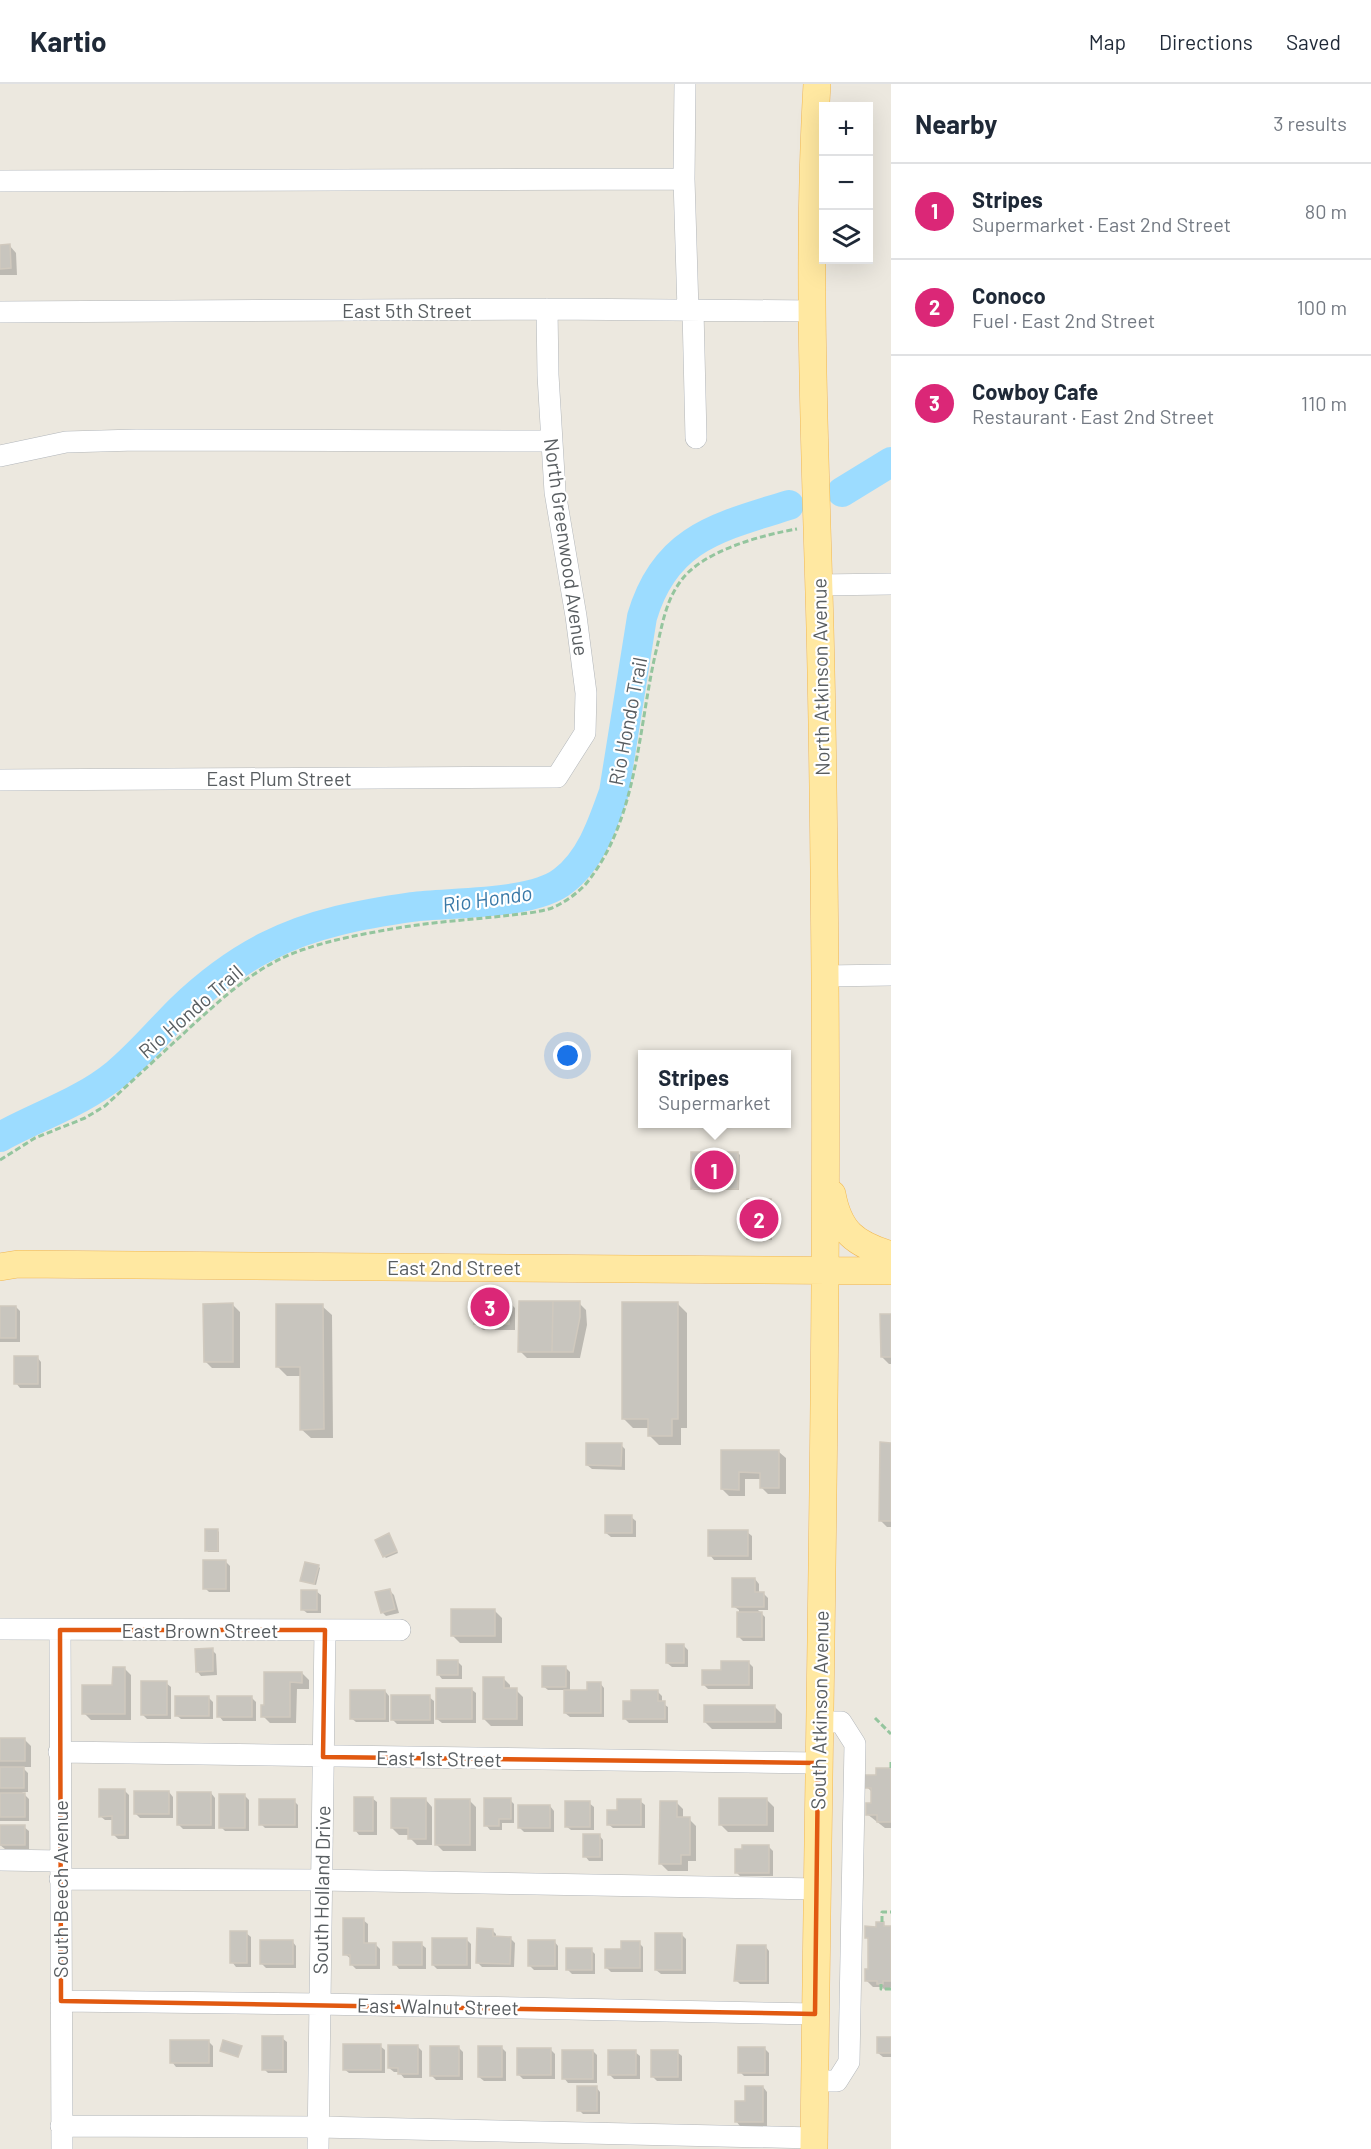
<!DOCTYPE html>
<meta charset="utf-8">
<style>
:root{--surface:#fff;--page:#f6f6f7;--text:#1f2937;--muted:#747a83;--line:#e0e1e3;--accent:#db2777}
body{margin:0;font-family:Barlow,sans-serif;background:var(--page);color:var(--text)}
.controls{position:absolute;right:18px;top:18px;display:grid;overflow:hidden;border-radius:0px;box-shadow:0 6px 24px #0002}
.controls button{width:54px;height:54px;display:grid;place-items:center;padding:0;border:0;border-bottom:2px solid var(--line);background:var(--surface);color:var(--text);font:30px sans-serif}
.you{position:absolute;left:568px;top:972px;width:21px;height:21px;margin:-15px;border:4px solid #fff;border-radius:50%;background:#1a73e8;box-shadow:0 0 0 9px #1a73e833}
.badge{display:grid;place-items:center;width:39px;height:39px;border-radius:50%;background:var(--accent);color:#fff;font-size:20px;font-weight:700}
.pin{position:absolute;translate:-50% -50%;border:3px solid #fff;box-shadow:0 2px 6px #0006}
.popup{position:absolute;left:638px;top:966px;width:153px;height:78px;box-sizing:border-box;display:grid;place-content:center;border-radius:0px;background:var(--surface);filter:drop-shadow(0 2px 4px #0005);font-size:20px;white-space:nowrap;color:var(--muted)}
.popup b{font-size:22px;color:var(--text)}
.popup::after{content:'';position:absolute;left:50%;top:100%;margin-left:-12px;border:12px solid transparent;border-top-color:var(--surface)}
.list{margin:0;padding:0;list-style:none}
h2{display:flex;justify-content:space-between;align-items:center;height:78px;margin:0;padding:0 24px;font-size:26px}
h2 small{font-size:20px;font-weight:400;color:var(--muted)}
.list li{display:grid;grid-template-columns:39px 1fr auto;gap:18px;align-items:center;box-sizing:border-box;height:96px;padding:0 24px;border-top:2px solid var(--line)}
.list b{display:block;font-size:22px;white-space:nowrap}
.list p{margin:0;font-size:20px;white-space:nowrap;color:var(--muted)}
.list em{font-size:20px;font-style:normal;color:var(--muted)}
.icon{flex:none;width:33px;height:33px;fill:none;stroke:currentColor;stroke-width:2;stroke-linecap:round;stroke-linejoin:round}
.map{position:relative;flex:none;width:891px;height:2065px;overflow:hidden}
header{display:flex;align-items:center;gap:36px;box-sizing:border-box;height:84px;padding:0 30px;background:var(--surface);border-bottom:2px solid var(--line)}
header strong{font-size:28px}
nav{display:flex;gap:33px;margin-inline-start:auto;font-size:21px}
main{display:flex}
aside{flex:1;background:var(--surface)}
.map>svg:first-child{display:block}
</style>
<header>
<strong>Kartio</strong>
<nav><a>Map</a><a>Directions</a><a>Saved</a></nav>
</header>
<main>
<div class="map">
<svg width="891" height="2065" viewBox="0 0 891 2065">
<rect width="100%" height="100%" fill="#ece8df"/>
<path fill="#0003" d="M0,162H10L16,169L17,191H0Z
M738,1069L740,1071L739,1106H694L692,1104Z
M771,1117L772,1118V1156H750L748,1154Z
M508,1217L515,1224V1246H483L476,1239Z
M579,1219L586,1226L587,1241L580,1274H527L520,1267Z
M677,1219L687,1229V1344H681V1361H659L650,1352V1344H633L623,1334Z
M233,1221L240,1228V1284H212L205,1277Z
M322,1222L332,1231L333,1354H311L301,1345V1292H287L277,1282Z
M0,1223H16L20,1227V1258H0Z
M891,1232V1280H889L882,1273Z
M37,1273L41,1278V1304H20L16,1299Z
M891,1360V1443H887L880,1436Z
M621,1361L625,1365V1386L592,1385L587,1381Z
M722,1367L779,1368L786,1374V1410H768L761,1403V1395H745V1412H729L722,1405Z
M631,1433L636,1437V1453H611L606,1449Z
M217,1446L219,1448V1468H208L207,1466Z
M747,1448L752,1452V1476H714L710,1471Z
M390,1453L398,1469L386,1474L384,1472Z
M226,1478L230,1482V1508H209L205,1504Z
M318,1482L320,1484L316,1501L302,1497Z
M755,1495L759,1500V1510H764L768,1514V1526H758L765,1533V1557H743L739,1553V1526L733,1522Z
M389,1506L394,1511L399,1529L386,1532L382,1528Z
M316,1507L321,1511V1529H307L302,1525Z
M495,1527L502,1534V1559H460L453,1552Z
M683,1561L688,1566V1583H672L667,1579Z
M212,1566L216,1570L217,1591L201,1592L197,1587Z
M458,1578L462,1582V1595H442L438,1590Z
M749,1579L753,1583V1605H708L703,1600L723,1587Z
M124,1584L131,1591V1636H91L84,1629L114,1603Z
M566,1584L570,1588V1608H589L600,1599L604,1604V1633H570L565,1629V1606H548L543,1602Z
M265,1589H302L309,1596V1605H297L296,1639H270L263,1632L265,1623Z
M503,1594L510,1601V1606H516L523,1613V1642H491L484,1635Z
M166,1599L171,1603V1635H147L143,1631Z
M471,1605L476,1609V1639H442L437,1635Z
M385,1607L389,1612V1638H356L351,1634Z
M657,1607L662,1612V1619L668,1623V1639H629L625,1635L632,1618Z
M208,1613L213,1618V1635H181L176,1631Z
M251,1613L256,1618V1637H223L219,1632Z
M429,1613L434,1617V1640H397L392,1635Z
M775,1623L782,1630V1645H712L705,1638Z
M0,1655H24L31,1662V1683H22L28,1689V1708H22L29,1715V1737H0Z
M891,1686V1744H885L867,1730L872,1721V1708L867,1703L878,1693Z
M124,1706L129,1711V1755H118L114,1751V1736H105L100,1732Z
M169,1708L173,1713V1734H140L135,1729Z
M211,1709L215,1714V1745H183L179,1741Z
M245,1712L249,1716V1747H225L221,1743Z
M372,1714L377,1718V1751H359L355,1746Z
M426,1716L432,1723V1761H417L410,1754V1751H399L392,1744Z
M469,1716L476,1723V1767H443L436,1760Z
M510,1716L514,1720V1739H502V1746H490L486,1741Z
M767,1716L774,1723V1748H728L721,1741Z
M294,1717L298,1721V1744H265L261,1740Z
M640,1717L645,1721V1744H613L608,1740L618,1728Z
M676,1718L683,1725V1734L689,1735L696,1742V1777H688V1787H668L661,1780Z
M589,1719L594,1723V1746H571L566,1742Z
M550,1722L554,1727V1748H524L520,1744Z
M24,1743L29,1747V1765H5L0,1761Z
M599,1751L603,1756V1777H589L585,1772Z
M769,1763L773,1767V1792H740L736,1788Z
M363,1836L368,1840V1861H376L380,1865V1885H356L351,1880V1875L345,1870Z
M883,1840L887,1844H891V1903L889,1906H885L882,1903H873L866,1896L869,1887L870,1857L867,1854Z
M492,1846L496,1850V1854H510L515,1859L514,1883H482L478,1879Z
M246,1849L251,1853V1883H236L232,1878Z
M682,1851L686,1855V1890H661L656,1886Z
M467,1856L471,1860V1885H437L433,1881Z
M292,1857L296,1862V1884H266L261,1879Z
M554,1857L558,1862V1886H534L530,1882Z
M639,1859L643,1863V1888H611L606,1883L622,1866Z
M421,1860L426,1864V1885H399L395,1880Z
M765,1862L769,1867V1900H740L736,1896Z
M591,1866L595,1870V1890H572L568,1886Z
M282,1954L287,1958V1989H268L264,1985Z
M891,1954V1973H883L878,1969Z
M209,1958L213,1962V1983H176L172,1978Z
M380,1962L385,1966V1989H349L344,1985Z
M418,1963L422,1967V1994H404L399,1988H394L389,1984Z
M459,1964L463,1968V1996H436L432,1992Z
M502,1964L506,1968V1997H484L479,1993Z
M765,1965L769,1969V1992H744L740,1988Z
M551,1966L555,1970V1995H523L518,1990Z
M593,1967L597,1971V1999H568L564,1994Z
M635,1968L640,1972V1995H614L610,1991Z
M677,1968L682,1972V1997H657L653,1993Z
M596,2003L600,2008V2030H583L579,2026Z
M763,2003L767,2008V2042H740L736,2037L746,2019Z"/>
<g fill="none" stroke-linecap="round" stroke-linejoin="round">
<path stroke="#9cdcff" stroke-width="30" d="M842,408L891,378
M0,1053C38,1032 82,1018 116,990C139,971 159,947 180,926C206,901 236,878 268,862C313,839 363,830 412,823C452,818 533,821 563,797C591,776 603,739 614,708L642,533C665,454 718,443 789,421"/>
</g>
<path fill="#c8c5be" stroke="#d0c9be" stroke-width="1.5" d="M10,160L11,184L0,185V161Z
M691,1068H738V1105H691Z
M747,1115H771V1155H747Z
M474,1216H509V1240H474Z
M519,1217H553L552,1268H518Z
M553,1217H580V1233L573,1268H552Z
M622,1218H678V1335H672V1352H648V1335H622Z
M233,1219V1278H204L203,1220Z
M276,1220H323L324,1345L300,1346V1283H276Z
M0,1222H16V1254H0Z
M880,1230H891V1273H881Z
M14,1272H38V1300H14Z
M880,1358L891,1359V1437H879Z
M586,1359H622L621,1382L586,1381Z
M721,1366H779V1404H760V1389L739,1388V1406L721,1405Z
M605,1431H632V1449H605Z
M205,1445H218V1467H205Z
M708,1446H748V1472H708Z
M389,1449L397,1467L383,1473L375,1456Z
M203,1476H226V1505H203Z
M305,1478L319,1481L314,1500L300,1497Z
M732,1494H755V1508H764V1523H732Z
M390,1505L395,1525L381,1529L375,1508Z
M301,1506H317V1526H301Z
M451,1525H495V1552H451Z
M737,1528H762V1553H737Z
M666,1560H684V1579H666Z
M213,1564V1587L196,1588L195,1565Z
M437,1576H458V1591H437Z
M721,1577H749V1601H702V1586H721Z
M542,1582H566V1603H542Z
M113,1583H125V1630H82V1601H112Z
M264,1588H302V1599L290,1598V1633H261V1621H264Z
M483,1593H504V1604H517V1635H483Z
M141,1597H167V1631H141Z
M587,1598H601V1629H564V1606H587Z
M436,1604H472V1635H436Z
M350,1606H385V1635H350Z
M631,1606H658V1617H665V1635H623V1617H631Z
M391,1611H430V1636H391Z
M175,1612H209V1632H175Z
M217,1612H252V1633H217Z
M704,1621H775V1638H704Z
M0,1654H25V1677H0Z
M0,1683H24V1704H0Z
M876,1684H891V1738H877V1731H866V1719H871V1704H865V1691H876Z
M99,1705H125V1751H112V1732L99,1733Z
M134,1707H169V1730H134Z
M177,1708H211V1741H177Z
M0,1709H25V1733H0Z
M219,1710H245V1744H219Z
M354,1713H373V1747H354Z
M391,1714H426V1755H408V1744H391Z
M484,1714H511V1735H499V1742H484Z
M719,1714H767V1741H719Z
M259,1715H295V1741H259Z
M435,1715H470V1761H435Z
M617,1715H641V1741H607V1726H617Z
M565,1717H590V1743H565Z
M660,1717H677V1733H690V1771H681V1780H659Z
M518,1721H550V1744H518Z
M0,1741H25V1761H0Z
M583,1750H600V1773H583Z
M742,1761H769V1789H735V1765H742Z
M343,1834H364V1859H376V1881H350V1871H343Z
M876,1838H884V1842H891V1897H883V1900H877V1897H865V1885H868V1854H865V1842L876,1843Z
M477,1844L493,1845V1852L511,1853L510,1880L476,1879Z
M230,1847H247V1879H230Z
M655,1849H682V1886H655Z
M432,1854H467V1881H432Z
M260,1856H293V1880H260Z
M528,1856H555V1882H528Z
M621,1857H640V1884H605V1865H621Z
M393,1858H422V1881H393Z
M737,1861H766V1897H734Z
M566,1864H592V1886H566Z
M262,1952H283V1986H262Z
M877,1953H891V1969H877Z
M170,1956H209V1979H170Z
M223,1956L242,1962L238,1973L220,1967Z
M343,1960H381V1986H343Z
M388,1961H418V1990H398V1984H388Z
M430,1962H459V1992H430Z
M478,1962H502V1993H478Z
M738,1963H765V1989H738Z
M517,1964H551V1991H517Z
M562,1966H593V1995H562Z
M608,1966H636V1991H608Z
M651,1966H678V1993H651Z
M577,2002H597V2027H577Z
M745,2002H763V2038H735V2017H745Z"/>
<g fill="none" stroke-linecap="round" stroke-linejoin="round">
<defs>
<path id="minor" d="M685,0L684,95L688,226
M0,97L684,95
M693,226L696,354
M0,228L547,225L814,227
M0,372L66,358L136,356L552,357
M819,501L891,500
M0,696L557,693L585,649L586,609L576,532L555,408L548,291L547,225
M825,892L891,891
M0,1545L400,1546
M60,1546L62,2065
M59,1668L818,1679
M0,1776L60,1777
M60,1795L321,1796L817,1805
M61,1917L319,1920L815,1930
M814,1997H837L849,1978L855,1660L841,1638H819
M61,2042L318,2043L814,2054
M318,2065L325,1546"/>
<path id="major" d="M832,1110C839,1148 855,1160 891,1171
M0,1183L18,1180L891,1187
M814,2065C818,1674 828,1283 825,892C824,764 823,636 819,508C814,340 807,169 817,0"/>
</defs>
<use href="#minor" stroke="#b2b6ba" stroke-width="22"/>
<use href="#major" stroke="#f1b752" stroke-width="28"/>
<path stroke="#94c59e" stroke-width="3" stroke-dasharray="6 3" stroke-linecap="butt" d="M0,1076L35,1054L85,1034L105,1022C131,998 157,974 183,950C219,917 257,880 305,865C334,855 368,849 398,844C432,838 468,836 503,832C519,830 537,829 552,824C564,819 576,810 585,801C639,736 638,641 657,563C662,541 666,517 680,498C701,467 762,451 797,445
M875,1634L891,1650
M891,1684V1677
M882,1838V1828H891
M881,1900V1905H891"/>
<use href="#minor" stroke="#fff" stroke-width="21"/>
<use href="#major" stroke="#ffe8a1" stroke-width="27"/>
</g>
<path fill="none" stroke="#e15910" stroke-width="4.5" stroke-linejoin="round" d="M60,1546H325L323,1673L818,1679L815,1930L61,1917Z"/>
<g text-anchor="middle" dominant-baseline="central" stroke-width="4.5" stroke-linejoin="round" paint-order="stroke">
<g font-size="20" fill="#585d60" stroke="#fff">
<text x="407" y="226">East 5th Street</text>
<text transform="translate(567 463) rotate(82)">North Greenwood Avenue</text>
<text transform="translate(820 593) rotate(-91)">North Atkinson Avenue</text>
<text transform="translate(627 637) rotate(-79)">Rio Hondo Trail</text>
<text x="279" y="694">East Plum Street</text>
<text transform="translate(190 927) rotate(-41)">Rio Hondo Trail</text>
<text x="454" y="1183">East 2nd Street</text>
<text x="200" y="1546">East Brown Street</text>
<text transform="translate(819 1626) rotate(-89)">South Atkinson Avenue</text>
<text transform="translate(439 1674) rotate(1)">East 1st Street</text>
<text transform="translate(60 1805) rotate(-90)">South Beech Avenue</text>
<text transform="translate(321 1806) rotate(-89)">South Holland Drive</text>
<text transform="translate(438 1922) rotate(1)">East Walnut Street</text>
</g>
<g font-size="21" font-style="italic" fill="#3878a7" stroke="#fff">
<text transform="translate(487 814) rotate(-8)">Rio Hondo</text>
</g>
</g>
</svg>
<div class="controls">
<button>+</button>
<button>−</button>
<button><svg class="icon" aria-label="layers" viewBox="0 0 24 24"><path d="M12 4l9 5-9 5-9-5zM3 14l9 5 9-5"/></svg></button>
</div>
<div class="you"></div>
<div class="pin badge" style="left:714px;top:1086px">1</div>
<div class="popup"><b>Stripes</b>Supermarket</div>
<div class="pin badge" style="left:759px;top:1135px">2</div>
<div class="pin badge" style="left:490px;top:1223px">3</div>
</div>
<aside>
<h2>Nearby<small>3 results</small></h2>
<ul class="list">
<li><span class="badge">1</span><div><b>Stripes</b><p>Supermarket · East 2nd Street</p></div><em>80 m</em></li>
<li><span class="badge">2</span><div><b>Conoco</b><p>Fuel · East 2nd Street</p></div><em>100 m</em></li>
<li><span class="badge">3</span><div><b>Cowboy Cafe</b><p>Restaurant · East 2nd Street</p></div><em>110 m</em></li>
</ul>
</aside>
</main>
